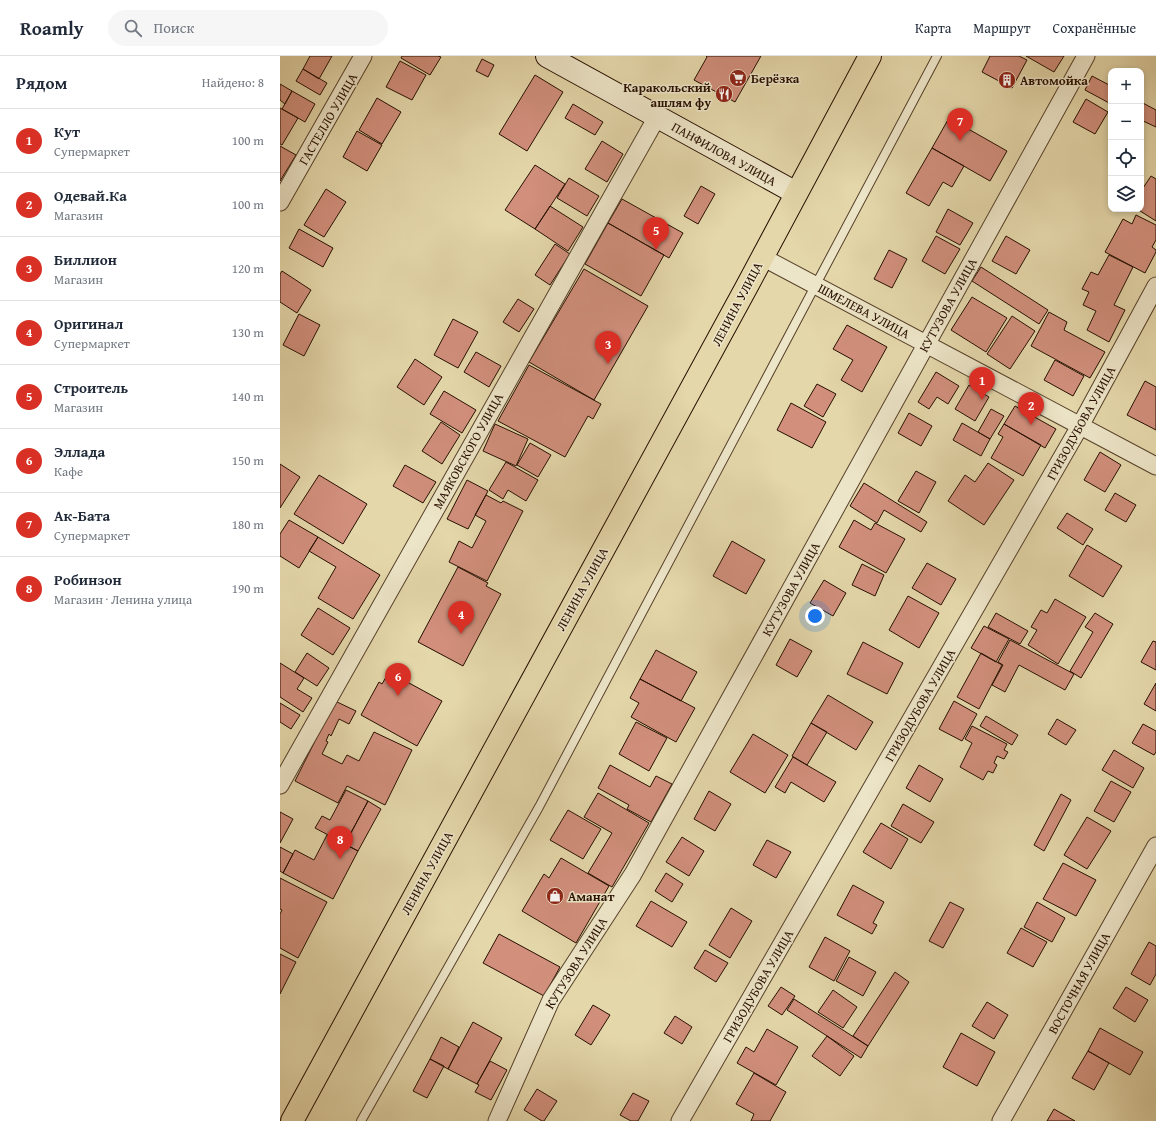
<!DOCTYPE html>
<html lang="ru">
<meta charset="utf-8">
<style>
:root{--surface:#fff;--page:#f6f6f7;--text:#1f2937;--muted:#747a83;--line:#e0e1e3;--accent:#d93025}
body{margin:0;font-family:"Gentium Book Plus",serif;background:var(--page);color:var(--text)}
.controls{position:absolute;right:12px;top:12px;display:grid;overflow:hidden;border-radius:8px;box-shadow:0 2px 6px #0003}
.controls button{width:36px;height:36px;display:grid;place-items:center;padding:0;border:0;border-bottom:1px solid var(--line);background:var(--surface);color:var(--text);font:20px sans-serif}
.you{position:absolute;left:535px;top:560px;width:14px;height:14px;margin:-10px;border:3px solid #fff;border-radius:50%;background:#1a73e8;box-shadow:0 0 0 6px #1a73e833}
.badge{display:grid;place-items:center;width:26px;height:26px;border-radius:50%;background:var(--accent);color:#fff;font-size:13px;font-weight:700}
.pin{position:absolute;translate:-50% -33px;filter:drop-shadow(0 1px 2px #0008)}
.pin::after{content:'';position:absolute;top:21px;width:14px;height:12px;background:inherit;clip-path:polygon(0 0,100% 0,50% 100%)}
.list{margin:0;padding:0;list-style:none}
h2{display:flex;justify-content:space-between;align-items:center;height:52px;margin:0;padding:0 16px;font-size:17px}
h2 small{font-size:13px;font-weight:400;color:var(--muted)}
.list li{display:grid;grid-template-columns:26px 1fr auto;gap:12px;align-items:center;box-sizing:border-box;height:64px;padding:0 16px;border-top:1px solid var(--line)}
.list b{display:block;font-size:15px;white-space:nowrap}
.list p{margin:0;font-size:13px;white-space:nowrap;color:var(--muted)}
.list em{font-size:13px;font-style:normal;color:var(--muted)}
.icon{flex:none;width:22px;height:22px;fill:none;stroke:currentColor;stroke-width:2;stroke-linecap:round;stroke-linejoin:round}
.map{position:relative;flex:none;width:876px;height:1065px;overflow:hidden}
header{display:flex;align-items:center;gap:24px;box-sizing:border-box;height:56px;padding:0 20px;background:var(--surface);border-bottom:1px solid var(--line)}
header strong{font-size:19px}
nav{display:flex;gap:22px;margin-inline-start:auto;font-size:14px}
.search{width:280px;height:36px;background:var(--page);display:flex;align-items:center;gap:10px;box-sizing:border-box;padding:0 14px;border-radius:22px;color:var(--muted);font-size:15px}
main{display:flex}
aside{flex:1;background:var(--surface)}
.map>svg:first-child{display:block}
</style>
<header>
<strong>Roamly</strong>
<div class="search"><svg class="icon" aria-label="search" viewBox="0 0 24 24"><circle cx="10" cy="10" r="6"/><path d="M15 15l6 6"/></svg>Поиск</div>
<nav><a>Карта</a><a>Маршрут</a><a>Сохранённые</a></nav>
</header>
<main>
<aside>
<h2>Рядом<small>Найдено: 8</small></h2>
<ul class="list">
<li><span class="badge">1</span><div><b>Кут</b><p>Супермаркет</p></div><em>100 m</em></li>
<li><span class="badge">2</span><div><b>Одевай.Ка</b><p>Магазин</p></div><em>100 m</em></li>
<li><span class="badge">3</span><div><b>Биллион</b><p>Магазин</p></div><em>120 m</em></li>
<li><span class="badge">4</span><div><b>Оригинал</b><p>Супермаркет</p></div><em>130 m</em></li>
<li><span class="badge">5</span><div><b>Строитель</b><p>Магазин</p></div><em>140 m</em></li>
<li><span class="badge">6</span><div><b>Эллада</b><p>Кафе</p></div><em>150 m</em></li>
<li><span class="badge">7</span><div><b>Ак-Бата</b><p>Супермаркет</p></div><em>180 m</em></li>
<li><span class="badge">8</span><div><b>Робинзон</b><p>Магазин · Ленина улица</p></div><em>190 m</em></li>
</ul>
</aside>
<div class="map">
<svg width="876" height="1065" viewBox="0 0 876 1065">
<rect width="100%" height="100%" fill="#e4d7aa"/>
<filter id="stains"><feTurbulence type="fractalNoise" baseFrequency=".005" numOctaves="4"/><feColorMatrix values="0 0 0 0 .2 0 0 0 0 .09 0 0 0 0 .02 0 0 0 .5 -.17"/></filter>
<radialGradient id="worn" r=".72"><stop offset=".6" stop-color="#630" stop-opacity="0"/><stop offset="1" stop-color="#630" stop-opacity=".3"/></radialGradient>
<path fill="#d18f7c" stroke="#270f00" d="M30,0H52L39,23L23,13Z
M122,0H158L161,1L150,19L121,2Z
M426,0H481L455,46L414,24L427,1Z
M710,0H739L747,4L732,32L702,16Z
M746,0H784L774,16Z
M202,3L214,9L208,21L196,15Z
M120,5L146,19L132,44L106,31Z
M23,13L47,27L40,39L16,25Z
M255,19L283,36L247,95L219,78Z
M812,20L831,30V48L805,34Z
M0,28L12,35L5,48L0,44Z
M12,35L35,48L25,66L2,53Z
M97,42L121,56L102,88L79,74Z
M806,43L828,56L815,78L793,66Z
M861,46L876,54V71L861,64Z
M293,48L323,66L315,79L285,62Z
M0,52L18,62L2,89L0,88Z
M669,62L727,95L710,125L652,92Z
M77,75L102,89L87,115L63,101Z
M322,85L343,98L327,126L305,113Z
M0,90L16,99L0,125Z
M652,92L684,110L672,131L663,126L649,150L626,137Z
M255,109L285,128L255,173L225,154Z
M871,120L876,123V165L857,153H861V135Z
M289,122L319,140L307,160L277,142Z
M421,130L435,138L418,168L404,160Z
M46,133L66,146L44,181L24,169Z
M342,143L403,177L389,202L328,167Z
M270,150L303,171L288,195L255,173Z
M668,153L693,167L680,189L656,176Z
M856,159L876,169V184L872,191L876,194V196L865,217L825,196L843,163L852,168Z
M328,167L384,199L361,240L305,208Z
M19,173L53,192L43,211L9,192Z
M656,180L680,193L665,218L642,205Z
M726,180L750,194L736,218L712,205Z
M275,188L290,198L270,229L255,219Z
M609,194L627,203L612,232L594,223Z
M829,199L853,211L834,249L845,254L829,286L807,274L816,255L803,249L809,236L802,233L811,216L818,219Z
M701,211L768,254L759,268L692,225Z
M304,213L368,250L314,344L249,306Z
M2,215L31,234L17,257L0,246V218Z
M692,241L727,262L706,296L671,274Z
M238,243L254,253L239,276L223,266Z
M769,256L787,266L784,274L825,296L810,322L751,290Z
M19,258L40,269L24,300L3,289Z
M732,260L755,275L730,313L707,298Z
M173,263L198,276L178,312L154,299Z
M567,269L607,291L582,336L561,324L573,304L553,293Z
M196,296L221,310L209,331L184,316Z
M135,303L162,321L144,349L117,331Z
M775,304L804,320L793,340L764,324Z
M249,309L321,348L313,363L308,360L285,401L218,365Z
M656,316L679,330L668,348L657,341L649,353L638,346Z
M865,325L876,331V374L847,359Z
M537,328L556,338L543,361L524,350Z
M689,329L709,341L695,365L675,353Z
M164,335L196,354L182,377L150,358Z
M511,347L546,366L532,392L497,374Z
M735,350L776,373L765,392L724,368Z
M711,353L724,360L710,383L698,376Z
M629,357L652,370L641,390L618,377Z
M161,366L180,379L162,408L142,395Z
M682,367L710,383L701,400L673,384Z
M215,368L248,383L236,410L203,395Z
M724,368L761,389L743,420L711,402L723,381L718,378Z
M250,387L271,399L258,421L237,409Z
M820,396L841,409L825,436L804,424Z
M226,406L258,424L246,445L228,434L223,443L209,434Z
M708,407L734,424L704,469L668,445L685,419L695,426Z
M0,408L20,421L0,452Z
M125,409L156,426L143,447L113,430Z
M636,415L656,426L639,457L618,445Z
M39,419L87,448L63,488L14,458Z
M187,424L208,435L188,473L167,463Z
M584,427L647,466L641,476L604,454L597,467L570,450Z
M835,437L856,449L846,466L825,454Z
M206,439L221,447L223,445L243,455L207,525L169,506L179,485L192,492L206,465L195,459Z
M787,457L813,473L803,489L777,472Z
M9,464L38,481L19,512L0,500V478Z
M574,464L591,474L595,467L625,483L606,517L559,491Z
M38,481L100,519L73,563L38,542L56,511L29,495Z
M452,485L485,504L466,538L433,520Z
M807,489L842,510L823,541L789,520Z
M647,507L676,523L661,549L632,532Z
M582,508L604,519L595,540L572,529Z
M178,511L208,527L206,530L221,538L183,610L138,586Z
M544,524L566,537L553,560L530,547Z
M628,540L659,557L639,592L609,574Z
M775,543L806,561L778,608L748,589L757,574L751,571L761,554L767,557Z
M38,552L70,572L53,599L21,579Z
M716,557L748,575L740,588L708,571Z
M815,557L833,568L801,622L790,615L813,576L805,571Z
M704,570L729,583L716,606L691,592Z
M510,583L532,595L517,621L496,609Z
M730,584L794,618L785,634L739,609L725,636L712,629L723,609L718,606Z
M873,585L876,586V614L861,606Z
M583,586L623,607L607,638L567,618Z
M376,594L417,616L401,645L360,623Z
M27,597L49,612L37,630L15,616Z
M701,597L722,609L699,653L677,641Z
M0,607L24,622L17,633L32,642L23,656L0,641Z
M109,616L162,645L137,690L81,659L99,626L102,628Z
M360,623L415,652L396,686L351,661L359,647L350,642Z
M876,627V655L864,648Z
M548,639L593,666L576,694L531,667Z
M55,645L76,655L69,668L59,663L51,680L49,678L46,685L48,686L42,698L62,708L67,699L79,705L94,676L132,694L105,749L67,730L58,747L15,725Z
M674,645L697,658L682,685L659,673Z
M0,647L20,659L11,673L0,666Z
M706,660L738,679L732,689L700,670Z
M777,663L796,674L786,689L768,678Z
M356,666L387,682L369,715L339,698Z
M531,667L547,676L527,709L512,700Z
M863,668L876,675V696L874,699L852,687Z
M692,670L727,688L724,694L728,696L724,703L717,700L714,707L717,709L713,717L708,715L703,724L680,711L692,687L685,683Z
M473,678L508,699L485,737L450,716Z
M834,694L864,712L853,732L822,714Z
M513,701L556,726L544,746L511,726L505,737L495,731Z
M330,709L370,731L376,720L392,728L371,766L347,753L349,749L318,732Z
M639,709L663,723L650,746L626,732Z
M831,725L851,736L834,766L814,755Z
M66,734L88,745L65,788L35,772L42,760L50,764Z
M429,735L451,748L435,775L414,763Z
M318,737L369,767L332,831L308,817L332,777L304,761Z
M781,738L791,744L764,795L754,789Z
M88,745L101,753L78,795L65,788Z
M623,748L654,766L641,787L611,770Z
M288,754L321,773L303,803L270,784Z
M0,756L13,763L0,787Z
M807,761L831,775L807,813L784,799Z
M601,767L628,783L611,813L583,796Z
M47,779L78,795L53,843L3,817L15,794L34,804Z
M402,781L424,795L409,820L386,806Z
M487,784L511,796L496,822L473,809Z
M0,791L13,798L3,817L0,815Z
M281,802L329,830L296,887L242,855L264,818L269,822Z
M783,807L816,824L796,860L763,843Z
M386,817L403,828L392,846L375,835Z
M0,822L47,846L18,902L0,892V858L2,854L0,853Z
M573,829L604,846L593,867L597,869L592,878L557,859Z
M371,845L407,866L392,891L356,870Z
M670,846L684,853L663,892L649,885Z
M757,846L785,862L772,886L744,871Z
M451,852L472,865L450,902L429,889Z
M741,872L767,886L753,911L727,897Z
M219,878L280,911L264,940L203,907Z
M545,881L570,895L554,925L529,911Z
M869,886L876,890V918L870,929L851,918Z
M425,894L448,907L436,926L414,912Z
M0,898L16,906L0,938Z
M569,901L596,916L583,940L556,925Z
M615,916L629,926L588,990L573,980Z
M501,931L515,940L502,959L488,950Z
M846,931L868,944L855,966L833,952Z
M553,934L577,951L563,972L538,956Z
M514,943L588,990L581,1002L507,954Z
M707,946L728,959L714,983L692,970Z
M313,949L330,959L311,989L295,979Z
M395,960L412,971L402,988L384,977Z
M193,966L222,982L197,1028L168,1013Z
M820,972L863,996L850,1019L808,995Z
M487,973L518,991L496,1029L457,1007L466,991L474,996Z
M681,977L715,996L697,1030L663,1011Z
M547,980L574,1000L560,1020L532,1000Z
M161,981L179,991L168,1013L150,1003Z
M808,995L829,1007L814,1034L792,1022Z
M150,1003L164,1010L147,1042L133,1035Z
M210,1005L227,1014L211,1044L195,1036L199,1029L197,1028Z
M474,1017L506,1036L490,1065H471L474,1058L456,1048Z
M257,1033L277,1045L264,1065H262L244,1054Z
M353,1037L369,1045L358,1065H351L340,1059Z
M774,1053L795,1065H767Z"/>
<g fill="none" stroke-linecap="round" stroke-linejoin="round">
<defs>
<path id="lane" d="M81,1065L259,751L657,0"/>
<path id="street" d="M0,146L83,0
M482,201L876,410
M0,729L377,61
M217,1065L271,944L353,818L806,0
M400,1065L800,370L876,230
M721,1065L876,790"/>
<path id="secondary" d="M267,0L516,137"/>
<path id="primary" d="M12,1065L466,232L590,0"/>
</defs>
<use href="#lane" stroke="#56412a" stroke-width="10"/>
<use href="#street" stroke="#56412a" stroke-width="19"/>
<use href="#secondary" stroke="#270f00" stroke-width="24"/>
<use href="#primary" stroke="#270f00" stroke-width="24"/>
<use href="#lane" stroke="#ede5c8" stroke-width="8"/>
<use href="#street" stroke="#ede5c8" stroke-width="17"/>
<use href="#secondary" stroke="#ede5c8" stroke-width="22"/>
<use href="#primary" stroke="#e4d7aa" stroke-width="22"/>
</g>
<defs>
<symbol id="supermarket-disc" viewBox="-11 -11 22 22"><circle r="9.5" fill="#8f2418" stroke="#ede5c8"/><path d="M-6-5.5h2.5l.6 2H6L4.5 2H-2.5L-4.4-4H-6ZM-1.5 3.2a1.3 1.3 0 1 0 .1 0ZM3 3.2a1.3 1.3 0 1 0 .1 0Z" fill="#fff"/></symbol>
<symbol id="building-disc" viewBox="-11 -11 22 22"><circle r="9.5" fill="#8f2418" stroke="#ede5c8"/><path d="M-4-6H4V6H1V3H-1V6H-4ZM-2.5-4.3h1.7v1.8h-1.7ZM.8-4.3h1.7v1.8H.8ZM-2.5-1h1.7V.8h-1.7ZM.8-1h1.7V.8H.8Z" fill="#fff"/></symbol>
<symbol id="restaurant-disc" viewBox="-11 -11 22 22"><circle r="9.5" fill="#8f2418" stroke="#ede5c8"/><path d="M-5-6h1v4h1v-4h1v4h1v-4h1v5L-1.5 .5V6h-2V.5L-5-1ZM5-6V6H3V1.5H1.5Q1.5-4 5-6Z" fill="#fff"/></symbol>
<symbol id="shop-disc" viewBox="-11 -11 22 22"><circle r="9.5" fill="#8f2418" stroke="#ede5c8"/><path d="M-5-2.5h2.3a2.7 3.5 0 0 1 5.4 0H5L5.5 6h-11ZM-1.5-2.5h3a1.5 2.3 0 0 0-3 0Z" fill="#fff"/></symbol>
</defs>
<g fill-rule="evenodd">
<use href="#supermarket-disc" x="448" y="12" width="20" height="20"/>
<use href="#building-disc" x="717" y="14" width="20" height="20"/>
<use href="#restaurant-disc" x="434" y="28" width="20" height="20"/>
<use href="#shop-disc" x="265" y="830" width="20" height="20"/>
</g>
<g text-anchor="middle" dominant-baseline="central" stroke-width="3" stroke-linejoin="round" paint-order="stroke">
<g font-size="13" font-weight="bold" fill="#270f00" stroke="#ede5c8" text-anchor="start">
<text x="471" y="22">Берёзка</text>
<text x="740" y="24">Автомойка</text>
<text x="431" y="31" text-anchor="end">Каракольский<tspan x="431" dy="15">ашлям фу</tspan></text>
<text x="288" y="840">Аманат</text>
</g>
<g font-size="13" fill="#270f00" stroke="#ede5c8">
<text transform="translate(48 63) rotate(-60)">ГАСТЕЛЛО УЛИЦА</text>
<text transform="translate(444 98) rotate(29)">ПАНФИЛОВА УЛИЦА</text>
<text transform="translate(457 248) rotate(-62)">ЛЕНИНА УЛИЦА</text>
<text transform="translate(668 249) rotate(-61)">КУТУЗОВА УЛИЦА</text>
<text transform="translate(584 255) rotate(28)">ШМЕЛЕВА УЛИЦА</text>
<text transform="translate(801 367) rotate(-61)">ГРИЗОДУБОВА УЛИЦА</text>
<text transform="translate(188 395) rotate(-61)">МАЯКОВСКОГО УЛИЦА</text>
<text transform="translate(302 533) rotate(-61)">ЛЕНИНА УЛИЦА</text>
<text transform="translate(511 533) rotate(-61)">КУТУЗОВА УЛИЦА</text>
<text transform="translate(640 649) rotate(-60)">ГРИЗОДУБОВА УЛИЦА</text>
<text transform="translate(147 817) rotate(-61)">ЛЕНИНА УЛИЦА</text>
<text transform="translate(296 907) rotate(-58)">КУТУЗОВА УЛИЦА</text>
<text transform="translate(799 927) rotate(-61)">ВОСТОЧНАЯ УЛИЦА</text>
<text transform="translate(478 930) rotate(-60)">ГРИЗОДУБОВА УЛИЦА</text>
</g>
</g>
<rect width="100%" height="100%" filter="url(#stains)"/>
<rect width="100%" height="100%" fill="url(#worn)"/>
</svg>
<div class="controls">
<button>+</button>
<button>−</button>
<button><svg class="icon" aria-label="locate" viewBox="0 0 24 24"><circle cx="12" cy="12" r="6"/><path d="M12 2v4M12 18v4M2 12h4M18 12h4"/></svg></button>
<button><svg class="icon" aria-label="layers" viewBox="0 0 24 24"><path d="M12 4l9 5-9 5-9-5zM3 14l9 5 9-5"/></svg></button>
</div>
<div class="you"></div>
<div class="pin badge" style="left:702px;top:344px">1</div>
<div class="pin badge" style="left:751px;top:369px">2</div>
<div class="pin badge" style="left:328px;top:308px">3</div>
<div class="pin badge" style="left:181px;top:578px">4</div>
<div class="pin badge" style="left:376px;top:194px">5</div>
<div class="pin badge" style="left:118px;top:640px">6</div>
<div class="pin badge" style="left:680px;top:85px">7</div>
<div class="pin badge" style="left:60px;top:803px">8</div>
</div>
</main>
